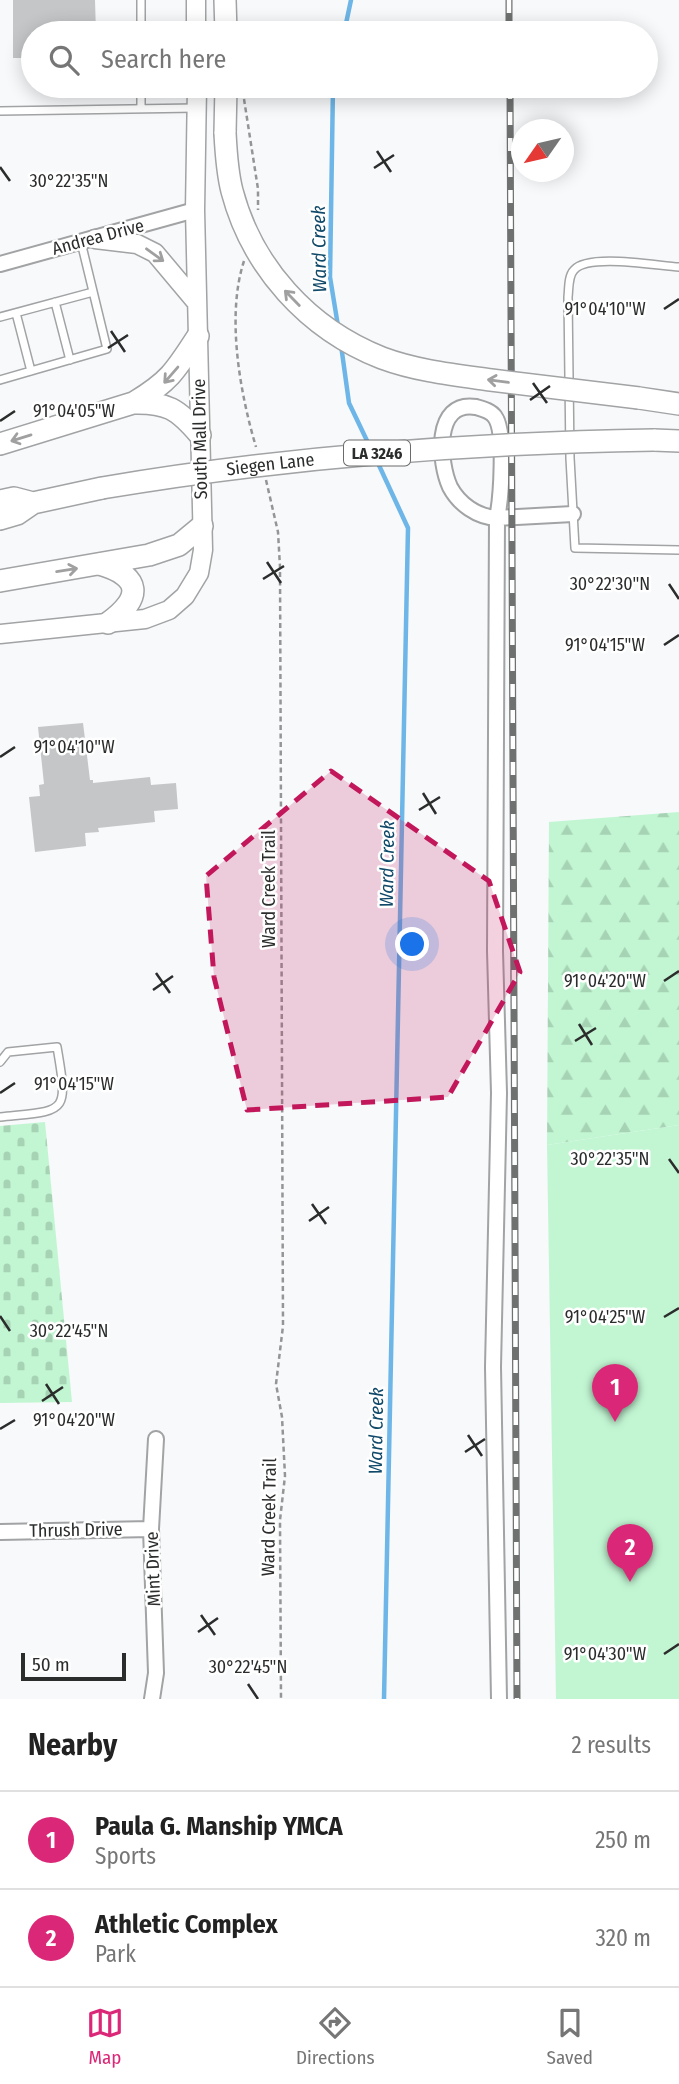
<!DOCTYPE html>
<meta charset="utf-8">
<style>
:root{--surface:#fff;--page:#f2f2f2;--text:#222;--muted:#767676;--line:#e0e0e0;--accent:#db2777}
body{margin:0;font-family:"Fira Sans Condensed",sans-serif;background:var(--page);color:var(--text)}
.compass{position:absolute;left:511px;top:119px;width:63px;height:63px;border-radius:50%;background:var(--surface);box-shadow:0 4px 18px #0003;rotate:236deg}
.scale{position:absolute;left:21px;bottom:18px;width:105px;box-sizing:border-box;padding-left:7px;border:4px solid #2b2c2c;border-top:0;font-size:19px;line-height:24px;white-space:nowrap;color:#2b2c2c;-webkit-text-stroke:5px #fff;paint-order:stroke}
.you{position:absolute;left:413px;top:945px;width:24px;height:24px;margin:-18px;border:5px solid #fff;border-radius:50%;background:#1a73e8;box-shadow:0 0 0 10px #1a73e833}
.badge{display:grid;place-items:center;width:46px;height:46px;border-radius:50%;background:var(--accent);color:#fff;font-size:23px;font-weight:700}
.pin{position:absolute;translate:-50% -58px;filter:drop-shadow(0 2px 4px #0008)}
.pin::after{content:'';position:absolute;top:37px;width:24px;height:21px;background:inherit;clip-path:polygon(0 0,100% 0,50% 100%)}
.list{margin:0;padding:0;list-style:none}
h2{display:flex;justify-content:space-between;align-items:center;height:91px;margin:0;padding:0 28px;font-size:30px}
h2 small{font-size:23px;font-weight:400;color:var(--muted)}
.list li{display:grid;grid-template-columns:46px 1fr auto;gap:21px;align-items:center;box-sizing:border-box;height:98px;padding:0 28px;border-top:2px solid var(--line)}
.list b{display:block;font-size:26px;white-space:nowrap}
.list p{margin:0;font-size:23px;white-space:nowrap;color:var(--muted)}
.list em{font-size:23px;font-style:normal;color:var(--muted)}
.icon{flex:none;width:38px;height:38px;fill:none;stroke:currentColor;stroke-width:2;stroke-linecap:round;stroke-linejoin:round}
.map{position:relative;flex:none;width:679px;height:1699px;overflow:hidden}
.search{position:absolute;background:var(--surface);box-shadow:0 4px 18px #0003;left:21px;right:21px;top:21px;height:77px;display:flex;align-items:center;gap:18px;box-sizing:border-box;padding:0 24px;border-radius:38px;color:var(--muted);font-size:26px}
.sheet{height:287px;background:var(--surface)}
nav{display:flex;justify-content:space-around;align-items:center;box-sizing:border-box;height:98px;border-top:2px solid var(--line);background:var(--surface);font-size:19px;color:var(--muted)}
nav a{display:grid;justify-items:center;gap:4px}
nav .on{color:var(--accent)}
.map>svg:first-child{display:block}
</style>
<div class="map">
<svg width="679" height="1699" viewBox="0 0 679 1699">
<defs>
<pattern id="forest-firs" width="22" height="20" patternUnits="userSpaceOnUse" patternTransform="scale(1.75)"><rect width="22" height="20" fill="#c2f6d3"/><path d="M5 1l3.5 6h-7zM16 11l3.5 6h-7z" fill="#a7d3b5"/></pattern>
<pattern id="cemetery-stones" width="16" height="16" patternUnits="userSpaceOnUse" patternTransform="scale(1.75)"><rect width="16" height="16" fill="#c2f6d3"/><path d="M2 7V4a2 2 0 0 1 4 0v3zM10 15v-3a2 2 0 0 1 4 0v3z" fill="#a7d3b5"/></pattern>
</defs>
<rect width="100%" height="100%" fill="#f7f9fa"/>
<path fill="#c2f6d3" d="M679,1125V1699H556L547,1145Z"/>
<path fill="url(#forest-firs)" d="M679,812V1125L547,1145L549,822Z"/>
<path fill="url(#cemetery-stones)" d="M45,1122L72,1402L0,1403V1126Z"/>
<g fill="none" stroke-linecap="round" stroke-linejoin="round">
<path stroke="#6eb6e7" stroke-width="4.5" d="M344,33L351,0
M333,86L330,277L338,326
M341,345L349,403L370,447
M377,461L408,528L384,1699"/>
</g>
<path fill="#c4c6c7" d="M13,0H95L96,33H33V58H13Z
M83,723L90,780H93V783L150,777L151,785L176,783L178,809L154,811L155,822L98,828L99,832L85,833L86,846L35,852L29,797L40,796L39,785L44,784L38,727Z"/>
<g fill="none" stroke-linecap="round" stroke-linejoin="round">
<defs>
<path id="service" d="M141,33V0
M141,108V86
M0,111L196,108
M679,267C658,266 588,253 574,270C568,276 569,289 568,297L570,458L575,548L679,550
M55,302L70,360
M16,313L31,371
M0,317L93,292
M0,380L107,349L81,242
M0,1062L8,1052L57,1047C69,1116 66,1110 0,1117"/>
<path id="minor" d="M0,264L195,210
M0,1532L151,1529
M152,1699L156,1673L151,1529L156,1439
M499,1699L493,1367L499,1093L495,951L497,518C501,499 506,432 495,417C491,411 483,409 476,407C433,400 439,463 450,487C459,504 477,517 497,518L573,514"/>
<path id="tertiary" d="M196,0V33
M95,239L137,244L155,253L197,303
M0,634L145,619L169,610L185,596L199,573L203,550L195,210L197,86"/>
<path id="primary" d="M225,0L226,33
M225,133L226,86
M639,398L679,404
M135,402C170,381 176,370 198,336
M654,440L679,441
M0,444L133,403C167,402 178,409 200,435
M0,501L14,498L33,503
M0,519L17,514L33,503L102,488
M99,564C142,576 143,598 108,623
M0,581L149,555L179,545L202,526"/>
</defs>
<use href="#service" stroke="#a1a3a4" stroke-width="10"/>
<use href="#minor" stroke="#a1a3a4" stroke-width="18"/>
<use href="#tertiary" stroke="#a1a3a4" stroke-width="21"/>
<use href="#primary" stroke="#a1a3a4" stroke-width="24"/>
<path stroke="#949696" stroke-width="2.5" stroke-dasharray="5 3.5" stroke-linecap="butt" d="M244,99L258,189V210
M244,261C226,316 240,393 256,447
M266,480L278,532L280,567L283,1326L276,1384L282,1417L285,1476L280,1520L281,1699"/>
<use href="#service" stroke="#fff" stroke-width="7"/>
<use href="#minor" stroke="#fff" stroke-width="14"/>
<use href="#tertiary" stroke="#fff" stroke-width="18"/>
<use href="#primary" stroke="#fff" stroke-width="21"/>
<defs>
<path id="rail" d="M509,0V33
M510,86L517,1699"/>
</defs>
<use href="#rail" stroke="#6f7171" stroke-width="7"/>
<use href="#rail" stroke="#fff" stroke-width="4.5" stroke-dasharray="13" stroke-linecap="butt"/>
<defs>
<g id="primary-bridge">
<path d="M225,133C226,152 227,172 232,191C252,267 308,329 382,358C417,371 455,375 491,380C540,386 589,392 639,398"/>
<path id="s1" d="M102,488C285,457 468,443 654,440"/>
</g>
</defs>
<use href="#primary-bridge" stroke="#a1a3a4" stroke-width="24" stroke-linecap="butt"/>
<use href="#primary-bridge" stroke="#fff" stroke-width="21"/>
</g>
<defs><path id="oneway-shaft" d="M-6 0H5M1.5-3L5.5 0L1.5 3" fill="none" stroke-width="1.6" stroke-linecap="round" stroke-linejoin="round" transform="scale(1.75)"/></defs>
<g stroke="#a0a0a0">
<use href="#oneway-shaft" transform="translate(155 255) rotate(36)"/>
<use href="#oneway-shaft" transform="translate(292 298) rotate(-134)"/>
<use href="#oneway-shaft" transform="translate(171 375) rotate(131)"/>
<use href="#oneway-shaft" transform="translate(498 381) rotate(-172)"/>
<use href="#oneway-shaft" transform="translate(21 438) rotate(163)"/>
<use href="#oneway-shaft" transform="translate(67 570) rotate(-9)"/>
</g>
<path fill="#c2185b" fill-opacity="0.2" stroke="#c2185b" stroke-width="5" stroke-dasharray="14 9" stroke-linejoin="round" d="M331,771L489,881L520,972L448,1097L247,1110L214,977L206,876Z"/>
<path fill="none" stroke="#2b2c2c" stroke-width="2.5" d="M377,151L391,172M0,167L10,181M374,168L394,155M664,309L679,299M111,331L125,352M108,348L128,335M533,383L547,403M530,400L550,386M0,421L15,411M267,562L281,583M263,579L284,566M669,584L679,599M664,645L679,635M0,757L15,747M423,793L436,814M419,810L440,797M156,973L170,993M664,981L679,971M153,990L173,976M579,1024L592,1045M575,1041L596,1028M0,1093L15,1083M669,1159L679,1173M312,1204L326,1224M309,1221L329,1207M0,1316L10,1331M664,1317L679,1308M46,1384L59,1404M42,1401L63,1387M0,1429L15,1420M468,1435L482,1456M465,1452L485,1439M201,1615L215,1635M198,1632L218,1618M664,1654L679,1644M248,1684L258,1699"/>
<g text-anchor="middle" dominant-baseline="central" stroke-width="5" stroke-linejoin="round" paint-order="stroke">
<rect fill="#fff" stroke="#6b6b6b" stroke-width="2" x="344" y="440.5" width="66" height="25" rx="5"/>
<g font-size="16" font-weight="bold" fill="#2b2c2c">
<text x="377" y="453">LA 3246</text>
</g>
<g font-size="18" fill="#2b2c2c" stroke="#fff">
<text transform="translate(98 237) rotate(-15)">Andrea Drive</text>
<text transform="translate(200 439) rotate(-91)">South Mall Drive</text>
<text stroke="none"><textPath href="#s1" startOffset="170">Siegen Lane</textPath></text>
<text transform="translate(269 889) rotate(-90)">Ward Creek Trail</text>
<text transform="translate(269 1517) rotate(-89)">Ward Creek Trail</text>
<text transform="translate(76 1530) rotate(-1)">Thrush Drive</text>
<text transform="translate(153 1569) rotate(-92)">Mint Drive</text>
</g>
<g font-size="19" font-style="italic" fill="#104969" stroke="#fff">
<text transform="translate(319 249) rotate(-91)">Ward Creek</text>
<text transform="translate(387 864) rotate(-89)">Ward Creek</text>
<text transform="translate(376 1431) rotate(-89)">Ward Creek</text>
</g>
</g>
<g font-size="18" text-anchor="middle" fill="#2b2c2c" stroke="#fff" stroke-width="5" stroke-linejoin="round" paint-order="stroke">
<text x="69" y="187">30°22'35"N</text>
<text x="605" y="315">91°04'10"W</text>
<text x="74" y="417">91°04'05"W</text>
<text x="610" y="590">30°22'30"N</text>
<text x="605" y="651">91°04'15"W</text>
<text x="74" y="753">91°04'10"W</text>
<text x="605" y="987">91°04'20"W</text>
<text x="74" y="1090">91°04'15"W</text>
<text x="610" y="1165">30°22'35"N</text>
<text x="605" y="1323">91°04'25"W</text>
<text x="69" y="1337">30°22'45"N</text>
<text x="74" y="1426">91°04'20"W</text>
<text x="605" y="1660">91°04'30"W</text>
<text x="248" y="1673">30°22'45"N</text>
</g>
</svg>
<svg class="compass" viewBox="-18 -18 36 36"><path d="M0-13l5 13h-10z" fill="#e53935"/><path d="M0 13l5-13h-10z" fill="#767676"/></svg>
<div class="scale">50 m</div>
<div class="you"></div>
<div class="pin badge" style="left:615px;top:1422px">1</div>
<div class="pin badge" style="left:630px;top:1582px">2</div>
<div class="search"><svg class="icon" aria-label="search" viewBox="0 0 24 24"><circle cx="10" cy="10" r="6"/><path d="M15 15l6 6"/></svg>Search here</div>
</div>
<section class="sheet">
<h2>Nearby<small>2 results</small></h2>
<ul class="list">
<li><span class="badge">1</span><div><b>Paula G. Manship YMCA</b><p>Sports</p></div><em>250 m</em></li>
<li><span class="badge">2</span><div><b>Athletic Complex</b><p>Park</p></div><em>320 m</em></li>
</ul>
</section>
<nav>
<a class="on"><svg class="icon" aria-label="map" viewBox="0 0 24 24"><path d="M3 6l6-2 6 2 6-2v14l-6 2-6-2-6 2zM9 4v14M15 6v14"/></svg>Map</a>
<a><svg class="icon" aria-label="directions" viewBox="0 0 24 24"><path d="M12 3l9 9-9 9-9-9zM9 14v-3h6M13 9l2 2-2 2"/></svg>Directions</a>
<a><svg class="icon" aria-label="saved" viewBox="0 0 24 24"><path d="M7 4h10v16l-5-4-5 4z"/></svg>Saved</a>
</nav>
